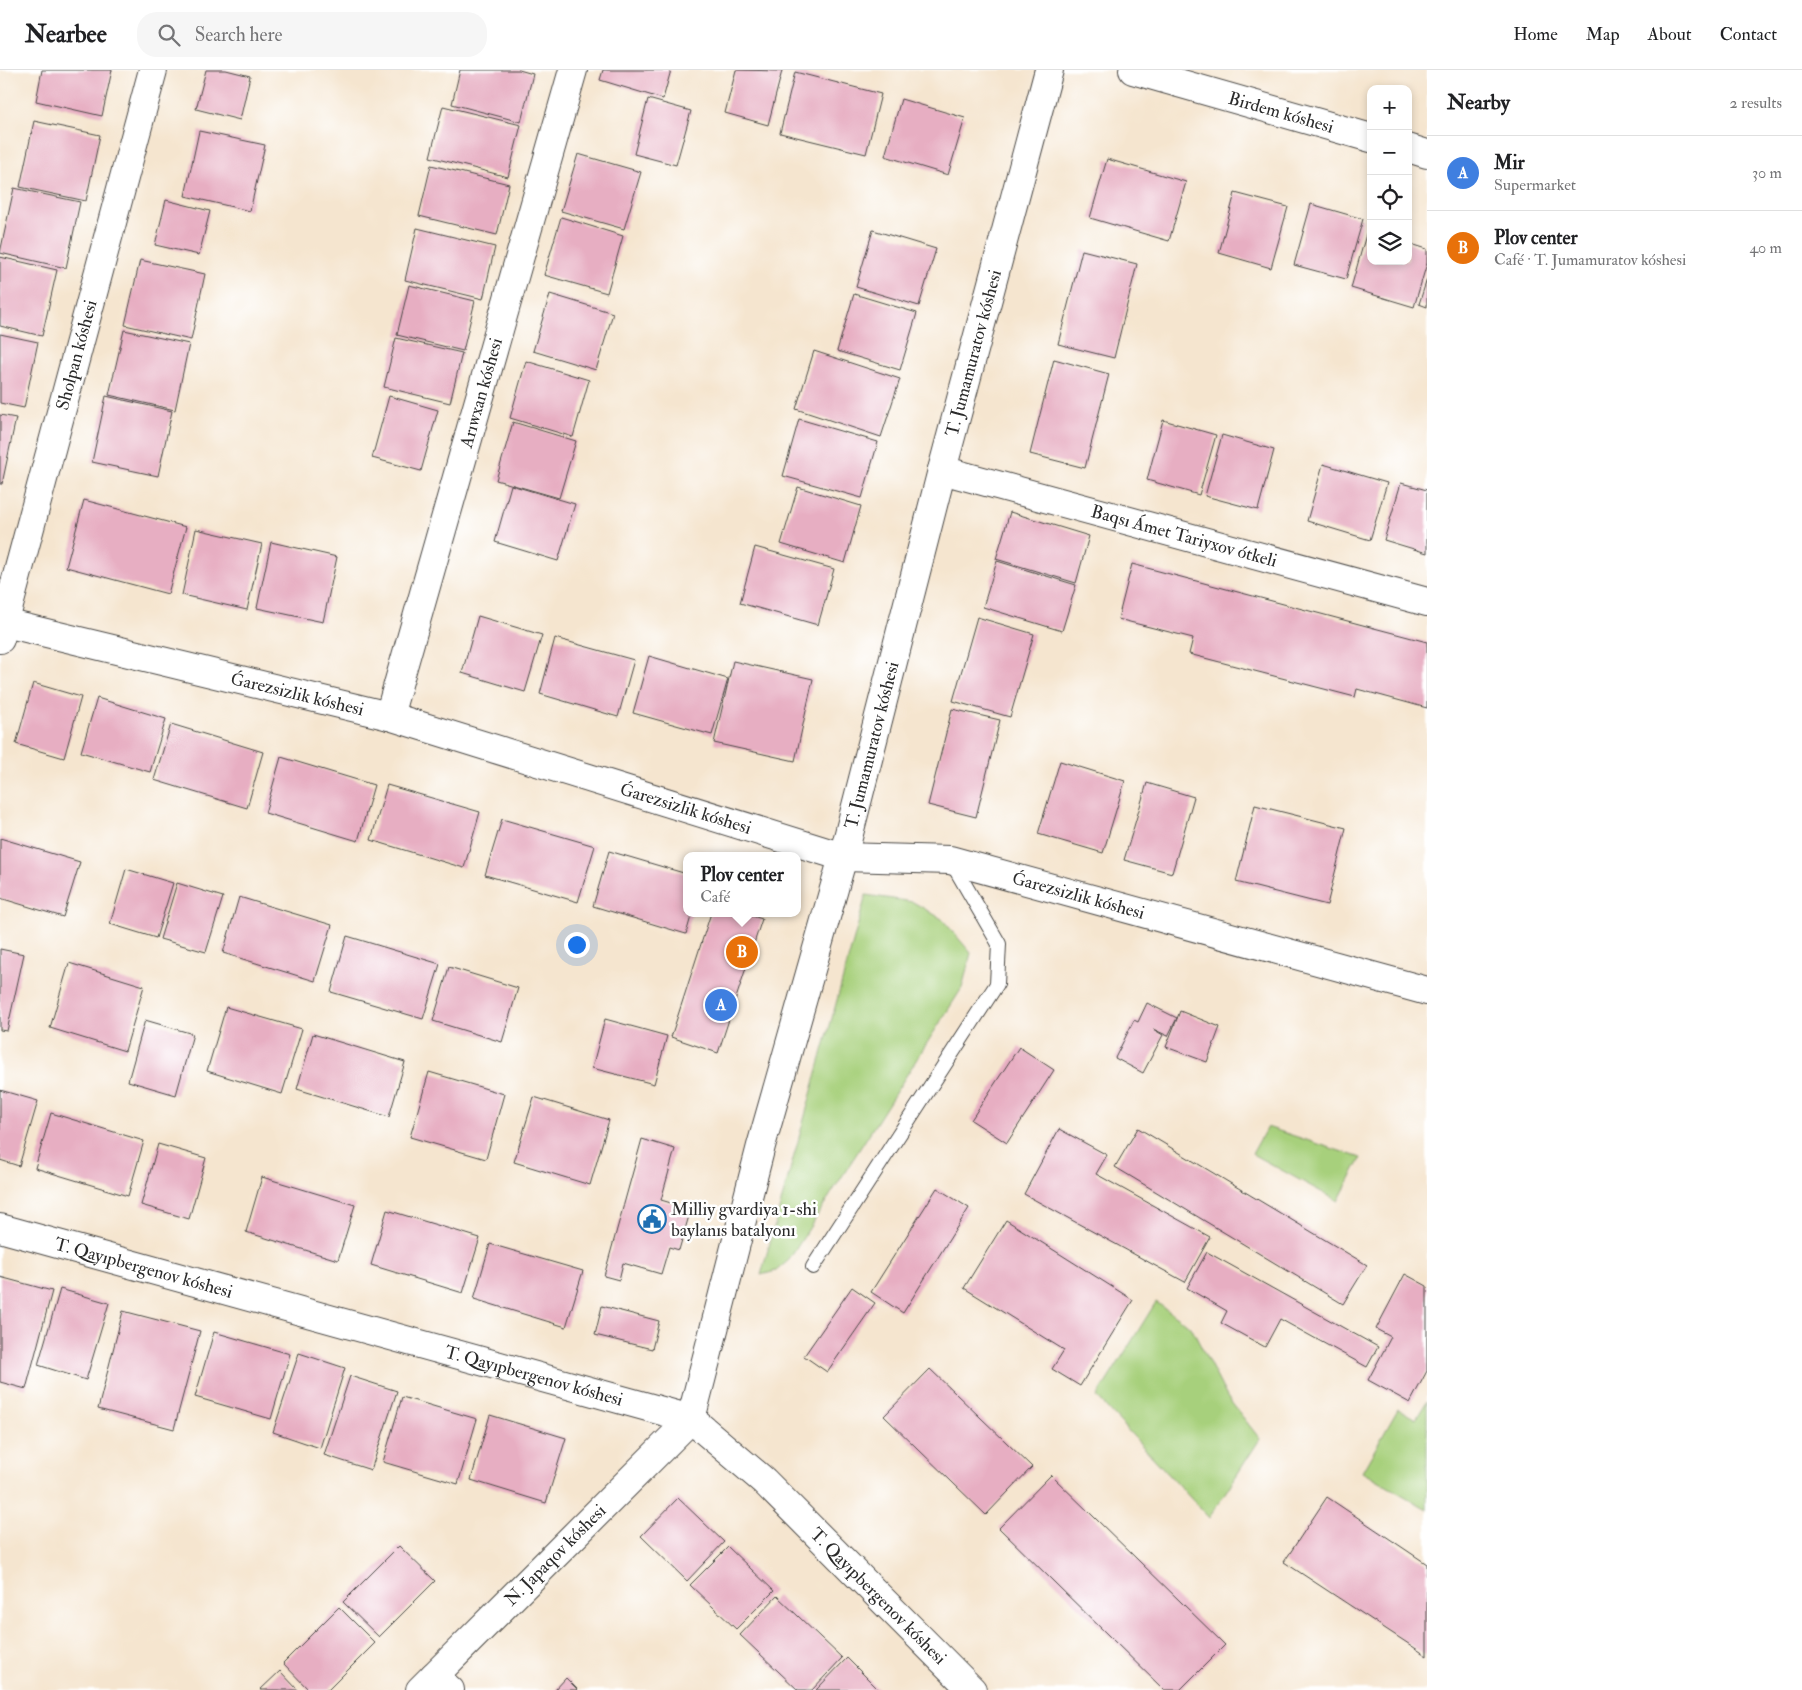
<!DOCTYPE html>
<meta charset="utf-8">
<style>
:root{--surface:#fff;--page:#f6f6f6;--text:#202124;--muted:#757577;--line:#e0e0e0;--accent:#1f6fb2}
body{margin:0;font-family:"IM FELL Double Pica",serif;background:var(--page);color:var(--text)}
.controls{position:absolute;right:15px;top:15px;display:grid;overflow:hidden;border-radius:10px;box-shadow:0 2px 8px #0003}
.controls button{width:45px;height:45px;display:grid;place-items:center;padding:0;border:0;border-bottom:1px solid var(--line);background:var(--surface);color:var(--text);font:25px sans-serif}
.you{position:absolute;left:576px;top:874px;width:18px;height:18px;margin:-12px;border:4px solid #fff;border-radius:50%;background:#1a73e8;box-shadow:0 0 0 8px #1a73e833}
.badge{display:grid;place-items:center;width:32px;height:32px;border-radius:50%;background:var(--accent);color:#fff;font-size:16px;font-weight:700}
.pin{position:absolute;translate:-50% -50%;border:2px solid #fff;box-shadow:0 1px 5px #0006}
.popup{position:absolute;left:683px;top:782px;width:118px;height:65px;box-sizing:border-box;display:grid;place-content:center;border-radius:10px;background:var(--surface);filter:drop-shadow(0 1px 4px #0005);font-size:16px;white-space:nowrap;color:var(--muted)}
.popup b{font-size:19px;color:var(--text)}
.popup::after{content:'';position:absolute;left:50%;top:100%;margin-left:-10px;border:10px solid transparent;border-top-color:var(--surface)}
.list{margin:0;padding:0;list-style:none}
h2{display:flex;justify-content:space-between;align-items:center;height:65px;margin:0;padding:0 20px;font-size:21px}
h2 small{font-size:16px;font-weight:400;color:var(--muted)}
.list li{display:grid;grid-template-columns:32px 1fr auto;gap:15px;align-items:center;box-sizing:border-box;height:75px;padding:0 20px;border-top:1px solid var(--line)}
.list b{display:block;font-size:19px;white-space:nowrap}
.list p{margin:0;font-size:16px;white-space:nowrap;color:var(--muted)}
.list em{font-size:16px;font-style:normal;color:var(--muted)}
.icon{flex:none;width:28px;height:28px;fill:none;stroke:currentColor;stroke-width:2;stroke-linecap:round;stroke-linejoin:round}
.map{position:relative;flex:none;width:1427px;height:1620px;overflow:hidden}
header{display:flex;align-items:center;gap:30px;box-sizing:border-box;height:70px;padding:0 25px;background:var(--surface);border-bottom:1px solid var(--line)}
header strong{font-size:24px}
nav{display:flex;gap:28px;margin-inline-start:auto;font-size:18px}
.search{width:350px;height:45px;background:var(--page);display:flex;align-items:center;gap:12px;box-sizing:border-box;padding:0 18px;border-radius:20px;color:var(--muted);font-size:19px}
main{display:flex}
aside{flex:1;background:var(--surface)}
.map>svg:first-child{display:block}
</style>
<header>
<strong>Nearbee</strong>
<div class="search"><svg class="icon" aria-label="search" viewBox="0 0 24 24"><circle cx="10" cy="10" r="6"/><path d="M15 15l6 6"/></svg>Search here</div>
<nav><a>Home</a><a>Map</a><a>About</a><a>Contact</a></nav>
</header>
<main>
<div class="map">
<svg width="1427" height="1620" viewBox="0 0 1427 1620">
<rect width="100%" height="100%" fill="#fff"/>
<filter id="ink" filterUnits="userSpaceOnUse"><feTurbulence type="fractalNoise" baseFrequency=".02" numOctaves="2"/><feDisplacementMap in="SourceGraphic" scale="10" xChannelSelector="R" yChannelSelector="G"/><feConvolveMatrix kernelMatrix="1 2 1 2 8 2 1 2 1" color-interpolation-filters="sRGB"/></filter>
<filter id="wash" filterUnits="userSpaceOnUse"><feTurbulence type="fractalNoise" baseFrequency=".0096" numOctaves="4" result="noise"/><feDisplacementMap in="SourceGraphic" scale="20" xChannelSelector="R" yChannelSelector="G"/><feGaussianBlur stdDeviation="1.12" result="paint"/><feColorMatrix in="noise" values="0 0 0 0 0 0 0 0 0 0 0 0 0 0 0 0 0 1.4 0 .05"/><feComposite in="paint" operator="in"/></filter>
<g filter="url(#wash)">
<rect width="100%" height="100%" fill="#f5e5cf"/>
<path fill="#a7d07c" stroke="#697e54" d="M866,825L913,832L942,849L971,883L962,918L789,1190L776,1201L761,1205Z
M1267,1057L1361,1088L1338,1131L1252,1084Z
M1156,1232L1191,1257L1227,1327L1260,1369L1209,1448L1097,1327Z
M1427,1331V1439L1362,1402L1398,1339L1416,1349Z"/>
<g id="blocks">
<path fill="#e7aec2" d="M42,0H112L102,46L36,31Z
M206,0H226L250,6L240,50L196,39Z
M460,0H519L533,4L521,52L452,34Z
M603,0H671L663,29L600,10Z
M736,0L782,1L768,55L725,43Z
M795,2L881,24L866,84L780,63Z
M648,29L691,41L676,95L634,84Z
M901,29L965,48L948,105L885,86Z
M443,36L521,55L508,107L430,87Z
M34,51L100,65L86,131L20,117Z
M199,61L265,75L250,141L185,126Z
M578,84L641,102L624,159L561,141Z
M1107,89L1186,112L1169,171L1090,148Z
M431,95L509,114L497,165L419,146Z
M14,118L80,132L66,198L0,183Z
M1235,123L1288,137L1271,198L1219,183Z
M166,130L210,141L199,185L155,175Z
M1311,134L1363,149L1346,209L1294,195Z
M561,147L623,166L607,223L544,205Z
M417,158L495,177L483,229L405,210Z
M873,160L936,179L919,236L856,217Z
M1367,161L1371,162V191H1408V173L1427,179V193L1414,237L1351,218Z
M1082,180L1137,194L1114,288L1058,274Z
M0,187L57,200L42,266L0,256Z
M140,190L205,204L191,270L125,255Z
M1427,209V237L1419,234Z
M409,215L475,231L463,281L397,265Z
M550,224L613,243L596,300L533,281Z
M854,224L917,243L900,300L837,281Z
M124,260L189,274L175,340L109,325Z
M0,264L38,272L24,338L0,333Z
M396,268L462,283L450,333L384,317Z
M814,281L900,309L881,367L796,339Z
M1054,289L1109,304L1085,398L1030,384Z
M526,291L589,310L573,367L510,348Z
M106,326L172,341L158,406L92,392Z
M389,326L438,340L421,401L372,388Z
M0,345L16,348L2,414H0Z
M799,349L878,372L862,428L783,406Z
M1163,350L1216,365L1199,425L1147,410Z
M513,352L576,371L559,428L496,410Z
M1222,365L1274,380L1258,440L1205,426Z
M1323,394L1387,413L1370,470L1307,451Z
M1401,413L1427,420V483L1384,470Z
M511,415L575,434L558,491L495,472Z
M798,417L861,436L845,493L781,474Z
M84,430L186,457L168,524L66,497Z
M1010,442L1089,466L1076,513L996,489Z
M196,459L262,474L247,540L182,525Z
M271,472L337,487L323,552L257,538Z
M755,477L834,499L818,555L740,533Z
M997,491L1076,515L1062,561L983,537Z
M1132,494L1427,572V638L1357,619L1355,627L1189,584L1193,568L1118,549Z
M478,546L542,565L525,622L462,603Z
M977,547L1034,564L1010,647L953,631Z
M555,568L634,590L618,647L540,624Z
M649,586L728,609L712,665L633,643Z
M733,591L813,609L795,691L714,673Z
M33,613L81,627L64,688L16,674Z
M97,628L166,649L150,702L81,682Z
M952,639L1000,650L976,747L928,735Z
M171,654L263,682L247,738L154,710Z
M281,687L374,715L358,771L265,743Z
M1060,691L1125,711L1103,783L1038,764Z
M1147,713L1194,727L1172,803L1124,790Z
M387,715L480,742L464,798L371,770Z
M1255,735L1346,758L1327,835L1236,812Z
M502,749L595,776L578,832L485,805Z
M0,768L80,792L63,847L0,828Z
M609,781L687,804V843H692L686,864L593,836Z
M126,799L173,813L156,868L110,854Z
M177,813L223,827L206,882L160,869Z
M239,827L332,855L315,911L223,883Z
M711,843H743L762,849L718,983L671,967Z
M347,866L440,894L423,949L331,922Z
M0,879L24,884L7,961L0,960Z
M69,893L144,916L125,981L50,958Z
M449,897L518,918L502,972L433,951Z
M1147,933L1177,948L1168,966L1153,959L1163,965L1143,1003L1115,988L1134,950L1138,952Z
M226,937L302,959L282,1024L207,1001Z
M1180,941L1220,957L1207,992L1166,977Z
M605,949L667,966L654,1014L592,998Z
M145,950L193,964L176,1025L128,1011Z
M313,964L405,992L389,1047L297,1019Z
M1019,977L1054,1000L1007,1073L971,1050Z
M429,1002L504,1024L486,1089L410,1067Z
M0,1020L38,1031L19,1096L0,1090Z
M534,1027L609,1050L590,1115L514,1092Z
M51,1043L144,1071L128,1126L35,1098Z
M1138,1058L1367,1195L1343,1234L1115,1097Z
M1059,1059L1107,1085L1096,1104L1210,1167L1185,1212L1024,1124Z
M642,1069L675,1079L661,1130L691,1139L679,1180L669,1177L661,1204L623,1193L619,1210L604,1206Z
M158,1074L206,1088L189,1149L141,1135Z
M262,1107L355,1135L338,1190L246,1162Z
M937,1118L969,1138L903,1243L871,1222Z
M387,1140L480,1168L463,1223L371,1195Z
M1006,1150L1133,1230L1080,1316L1052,1299L1064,1280L964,1218Z
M490,1174L583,1201L566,1257L474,1229Z
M1207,1182L1378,1277L1367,1297L1280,1249L1265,1277L1221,1253L1227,1241L1187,1218Z
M1405,1204L1427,1216V1301L1410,1333L1368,1310L1391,1267L1376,1259Z
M0,1207L52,1221L26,1319L0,1312Z
M852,1217L875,1233L827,1302L804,1286Z
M60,1219L109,1233L86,1310L38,1295Z
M602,1236L659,1251L652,1279L595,1265Z
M123,1241L200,1261L174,1359L98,1339Z
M214,1262L290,1284L271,1349L195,1327Z
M299,1283L345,1298L320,1378L273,1362Z
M930,1299L1032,1397L986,1445L884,1346Z
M350,1306L397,1321L371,1400L324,1385Z
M402,1327L477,1349L458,1414L383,1392Z
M490,1345L566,1368L546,1433L471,1410Z
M1051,1405L1225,1575L1180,1620H1164L999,1458Z
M1327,1427L1427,1494V1586L1284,1492Z
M678,1428L724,1472L687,1511L641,1466Z
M399,1476L435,1511L379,1567L343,1532Z
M728,1477L774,1521L736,1559L690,1515Z
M777,1526L842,1588L812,1620H798L740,1565Z
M339,1537L375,1573L328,1620H309L283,1593Z
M847,1588L879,1620H816Z
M280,1601L298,1620H260Z
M566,1608L578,1620H555Z"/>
</g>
</g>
<g filter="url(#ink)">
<use href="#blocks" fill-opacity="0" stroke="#494744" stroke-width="1"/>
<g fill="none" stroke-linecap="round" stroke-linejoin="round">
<defs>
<path id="service" d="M813,1197L997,914L999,874L951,791"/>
<g id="minor">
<path id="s1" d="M1133,0L1371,68"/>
<path d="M1408,78L1427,84"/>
<path id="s2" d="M942,400L1427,532"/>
<path id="s3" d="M5,553L389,646L843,787L950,790L1427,921"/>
<path id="s4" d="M0,569L153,0"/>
<path id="s5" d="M389,646L573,0"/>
<path id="s6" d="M0,1158L691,1349"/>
<path d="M434,1606L450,1620"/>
</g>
<g id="tertiary">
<path id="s7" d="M691,1349L764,1411L972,1620"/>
</g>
<g id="secondary">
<path id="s8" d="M420,1620L691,1349L761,1076L843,787L942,400L1049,0"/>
</g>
</defs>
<use href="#service" stroke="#494744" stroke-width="16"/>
<use href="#minor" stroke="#494744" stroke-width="30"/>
<use href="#tertiary" stroke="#494744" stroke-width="30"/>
<use href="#secondary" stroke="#494744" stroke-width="30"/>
<use href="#service" stroke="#fff" stroke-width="14"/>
<use href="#minor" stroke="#fff" stroke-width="28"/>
<use href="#tertiary" stroke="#fff" stroke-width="28"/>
<use href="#secondary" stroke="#fff" stroke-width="28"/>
</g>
</g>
<defs>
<symbol id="civic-ring" viewBox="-11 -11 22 22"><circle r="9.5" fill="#fff" stroke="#1f6fb2" stroke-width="1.5"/><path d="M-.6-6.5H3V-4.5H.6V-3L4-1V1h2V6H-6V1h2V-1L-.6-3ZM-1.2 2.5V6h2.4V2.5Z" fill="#1f6fb2"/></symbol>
</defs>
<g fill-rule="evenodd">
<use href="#civic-ring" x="636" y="1133" width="32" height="32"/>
</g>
<g text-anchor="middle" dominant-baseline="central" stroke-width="5" stroke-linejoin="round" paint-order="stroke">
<g font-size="18" fill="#2b2b2b" stroke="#fff">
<text stroke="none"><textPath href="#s1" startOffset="154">Birdem kóshesi</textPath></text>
<text stroke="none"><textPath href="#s8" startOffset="1486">T. Jumamuratov kóshesi</textPath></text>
<text stroke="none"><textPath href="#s4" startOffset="294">Sholpan kóshesi</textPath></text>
<text stroke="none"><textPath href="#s5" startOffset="336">Arıwxan kóshesi</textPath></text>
<text stroke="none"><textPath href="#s2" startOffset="251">Baqsı Ámet Tariyxov ótkeli</textPath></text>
<text stroke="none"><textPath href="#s3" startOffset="301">Ǵarezsizlik kóshesi</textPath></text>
<text stroke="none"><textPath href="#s8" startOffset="1081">T. Jumamuratov kóshesi</textPath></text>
<text stroke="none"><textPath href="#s3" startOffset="706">Ǵarezsizlik kóshesi</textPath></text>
<text stroke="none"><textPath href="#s3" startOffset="1111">Ǵarezsizlik kóshesi</textPath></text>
<text stroke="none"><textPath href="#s6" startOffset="149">T. Qayıpbergenov kóshesi</textPath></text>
<text stroke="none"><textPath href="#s6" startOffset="554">T. Qayıpbergenov kóshesi</textPath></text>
<text stroke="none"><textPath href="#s8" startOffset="191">N. Japaqov kóshesi</textPath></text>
<text stroke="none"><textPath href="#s7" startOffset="258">T. Qayıpbergenov kóshesi</textPath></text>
</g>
<g font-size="18" fill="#2b2b2b" stroke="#fff" text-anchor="start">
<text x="671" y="1139">Milliy gvardiya 1-shi<tspan x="671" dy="21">baylanıs batalyonı</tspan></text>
</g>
</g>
</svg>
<div class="controls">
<button>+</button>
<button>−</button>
<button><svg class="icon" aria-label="locate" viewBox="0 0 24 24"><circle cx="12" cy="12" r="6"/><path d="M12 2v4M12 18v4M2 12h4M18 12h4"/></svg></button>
<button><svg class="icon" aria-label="layers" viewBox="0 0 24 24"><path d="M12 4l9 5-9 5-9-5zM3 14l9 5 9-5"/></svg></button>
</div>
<div class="you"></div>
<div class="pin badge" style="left:721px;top:935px;background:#3f7fe0">A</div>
<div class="pin badge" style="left:742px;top:882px;background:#e8710a">B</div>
<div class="popup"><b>Plov center</b>Café</div>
</div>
<aside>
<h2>Nearby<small>2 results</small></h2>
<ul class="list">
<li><span class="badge" style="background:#3f7fe0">A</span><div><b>Mir</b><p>Supermarket</p></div><em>30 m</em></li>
<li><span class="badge" style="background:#e8710a">B</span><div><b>Plov center</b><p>Café · T. Jumamuratov kóshesi</p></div><em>40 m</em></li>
</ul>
</aside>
</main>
